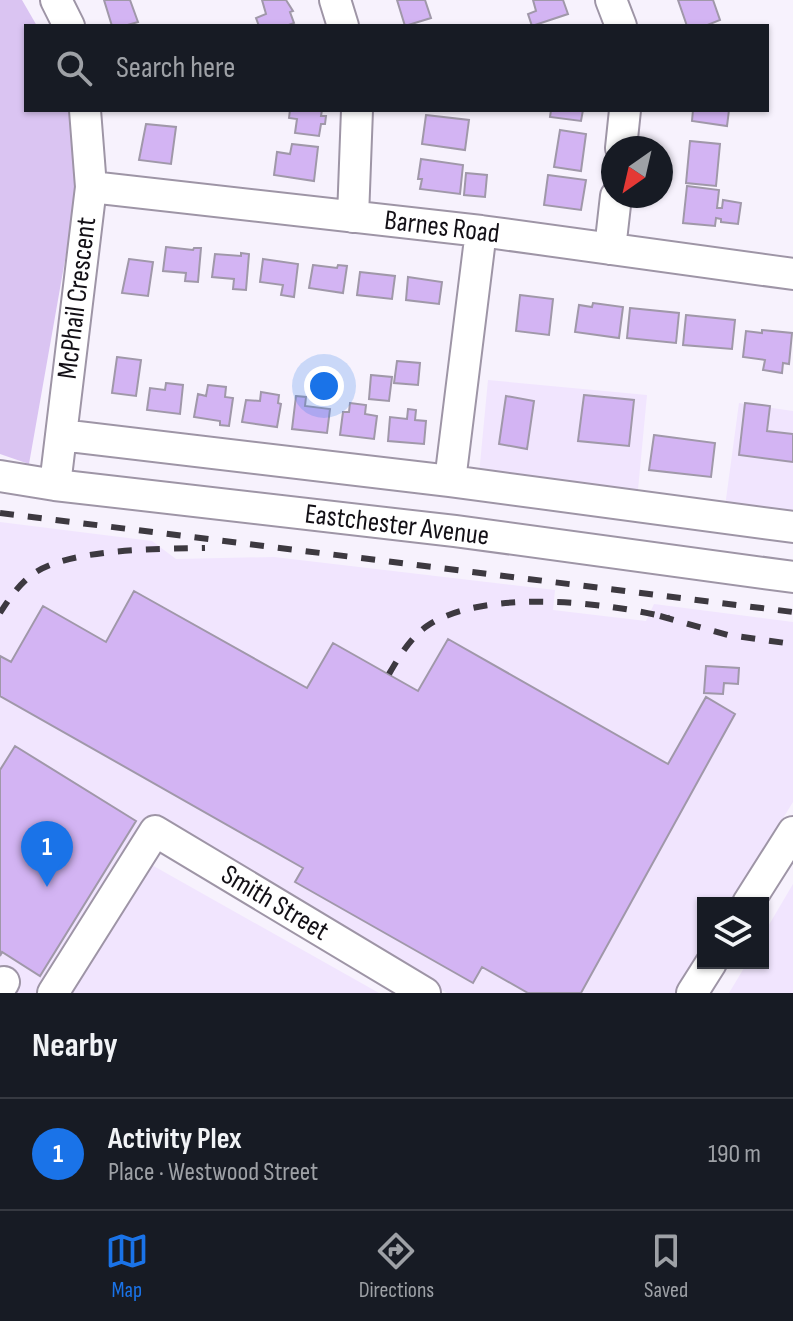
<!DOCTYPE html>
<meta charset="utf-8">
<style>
:root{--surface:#171b24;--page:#20242c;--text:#f1f3f6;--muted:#9ea1a6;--line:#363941;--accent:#1a73e8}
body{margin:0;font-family:"Sofia Sans Condensed",sans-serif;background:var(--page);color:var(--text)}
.controls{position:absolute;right:24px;bottom:24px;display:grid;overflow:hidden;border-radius:0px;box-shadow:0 2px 6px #0004}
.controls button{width:72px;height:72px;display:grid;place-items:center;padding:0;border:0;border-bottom:2px solid var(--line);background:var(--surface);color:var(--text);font:40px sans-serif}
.compass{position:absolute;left:601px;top:136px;width:72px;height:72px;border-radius:50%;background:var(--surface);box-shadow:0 2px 6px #0004;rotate:214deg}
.you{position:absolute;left:324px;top:386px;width:28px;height:28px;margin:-20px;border:6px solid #fff;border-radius:50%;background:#1a73e8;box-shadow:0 0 0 12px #1a73e833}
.badge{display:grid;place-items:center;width:52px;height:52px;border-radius:50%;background:var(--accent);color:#fff;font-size:26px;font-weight:700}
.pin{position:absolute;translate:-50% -66px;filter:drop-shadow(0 2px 4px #0008)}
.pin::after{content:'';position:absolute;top:42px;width:28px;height:24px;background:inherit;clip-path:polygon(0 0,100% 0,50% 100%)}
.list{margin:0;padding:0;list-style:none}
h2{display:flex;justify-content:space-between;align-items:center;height:104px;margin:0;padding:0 32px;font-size:34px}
h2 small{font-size:26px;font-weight:400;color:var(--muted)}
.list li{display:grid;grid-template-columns:52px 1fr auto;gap:24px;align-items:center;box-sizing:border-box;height:112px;padding:0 32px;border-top:2px solid var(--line)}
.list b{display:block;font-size:30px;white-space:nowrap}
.list p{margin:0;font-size:26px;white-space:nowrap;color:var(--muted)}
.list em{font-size:26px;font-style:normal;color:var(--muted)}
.icon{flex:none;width:44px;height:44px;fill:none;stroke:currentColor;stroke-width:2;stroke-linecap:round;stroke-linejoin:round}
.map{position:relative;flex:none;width:793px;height:993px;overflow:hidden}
.search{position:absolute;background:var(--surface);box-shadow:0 2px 6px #0004;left:24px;right:24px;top:24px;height:88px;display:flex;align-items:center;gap:20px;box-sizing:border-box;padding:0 28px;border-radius:0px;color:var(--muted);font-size:30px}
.sheet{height:216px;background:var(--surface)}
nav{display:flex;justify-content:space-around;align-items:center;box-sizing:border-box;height:112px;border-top:2px solid var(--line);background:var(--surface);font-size:22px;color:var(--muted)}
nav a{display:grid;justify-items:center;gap:4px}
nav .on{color:var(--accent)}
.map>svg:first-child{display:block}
</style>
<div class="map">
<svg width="793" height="993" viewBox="0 0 793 993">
<rect width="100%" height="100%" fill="#f7f2fd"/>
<path fill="#f1e5fe" d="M488,380L647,395L637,500L478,485Z
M739,403L793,411V523L724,514Z
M0,522L152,541L176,559L274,557L555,590L553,610L646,621L654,604L793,622V802L731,903H703V948L675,993H447L145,822L127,851L379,993H0Z
M793,884V993H729L747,963H763V935Z"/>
<path fill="#dac4f2" d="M0,0H22L37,26H26V110H74L85,147L29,464L0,454Z"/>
<path fill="#d3b4f3" stroke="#a098a9" stroke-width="2" d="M104,0H130L138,22L124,26H112Z
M262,0H286L293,11L290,12L294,23L286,26H259L256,18L266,14Z
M397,0H425L431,18L405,26Z
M533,0H563L568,14L532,26L528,14L536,11Z
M678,0H713L720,20L705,26H687Z
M290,110H322L321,116H326L325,124H321L319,136L295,133L297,119L289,118Z
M551,110H583L581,121L550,117Z
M693,110H729L727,126L692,121Z
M426,115L469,120L465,150L422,144Z
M146,124L176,127L171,164L139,160Z
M560,130L586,134L581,171L554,167Z
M690,141L720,144L716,186L686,183Z
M292,144L318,147L314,181L274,175L277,152L290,154Z
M421,159L463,165L460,194L420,189L422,179H418Z
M466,173L487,175L485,197L464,195Z
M548,175L586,180L581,210L544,205Z
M687,186L719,190L717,208H722L723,200L741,203L738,224L721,222V219L716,218L715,226L683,223Z
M166,247L193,250L194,248H201L198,282L185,281L186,273L163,271Z
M241,253L249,254L246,290L233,289L234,279L212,277L215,254L241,256Z
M129,259L153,262L148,296L122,293Z
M263,259L298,264L294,297L281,295L283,285L260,282Z
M313,265L337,268L338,265L347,266L343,293L309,288Z
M360,272L395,276L392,299L357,295Z
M408,277L442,282L439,304L406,300Z
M520,295L553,299L549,335L516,331Z
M593,303L623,307L619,338L575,332L579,305L592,307Z
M630,308L679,313L676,343L627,338Z
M686,315L735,320L732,349L683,345Z
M762,330L792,333L789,364L783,363L782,373L763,370L765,360L743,357L746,331L762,333Z
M117,357L141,360L136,396L112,393Z
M397,361L420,363L418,385L394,383Z
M371,375L392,377L389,401L369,399Z
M166,383L183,385L180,414L147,410L150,388L165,390Z
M208,385L226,387L225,397L233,398L229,426L220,425V421L194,417L198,394L206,396Z
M261,392L279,395L278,403L281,404L277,427L242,422L246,400L260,401Z
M584,395L634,400L629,446L578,441Z
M296,396L306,397L305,406L330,409L327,433L292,429Z
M506,396L534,401L527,449L499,444Z
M350,403L366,405L365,414L377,416L374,439L340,435L343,412H349Z
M745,403L770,406L767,431L793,434V462L739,455Z
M408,409L416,410L415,420L426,421L424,444L388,441L390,417L407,419Z
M654,435L715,443L711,477L649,470Z
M134,591L307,688L333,643L418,691L448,639L668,764L706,697L735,714L581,993H528L482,967L473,983L295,882L303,868L0,696V656L11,662L43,606L106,642Z
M706,666L739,668L738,684L724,683L723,694L704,693Z
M15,746L136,821L40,976L2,952L0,956V770Z"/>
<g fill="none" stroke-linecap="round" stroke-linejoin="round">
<defs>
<path id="minor" d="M56,0L69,26
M335,0L343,26
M611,0L621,26
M621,148L625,110
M91,187L481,231L793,274
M353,217L357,110
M610,249L616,196
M61,435L450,481L793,527
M0,476L55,485L455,531L793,577
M450,481L481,231
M55,485L91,187L85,110
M748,903L793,832
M0,988L4,982
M53,993L155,831L425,993
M692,993L711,963"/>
</defs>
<use href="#minor" stroke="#9e95a6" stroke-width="34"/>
<use href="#minor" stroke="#fff" stroke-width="30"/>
<path stroke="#3d3940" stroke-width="6" stroke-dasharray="14 14" stroke-linecap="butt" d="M0,513L793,612
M0,613C9,599 19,584 33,574C70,548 159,549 205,548
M660,616L728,635L793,644
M389,674C399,657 410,638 427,626C483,588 607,602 669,618"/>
</g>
<g text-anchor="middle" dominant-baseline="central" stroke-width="6" stroke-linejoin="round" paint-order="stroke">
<g font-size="28" fill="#131016" stroke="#fff">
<text transform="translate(442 227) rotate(7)">Barnes Road</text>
<text transform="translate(77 298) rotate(-83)">McPhail Crescent</text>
<text transform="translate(397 525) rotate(7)">Eastchester Avenue</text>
<text transform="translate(275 903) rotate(31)">Smith Street</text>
</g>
</g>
</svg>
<div class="controls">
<button><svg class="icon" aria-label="layers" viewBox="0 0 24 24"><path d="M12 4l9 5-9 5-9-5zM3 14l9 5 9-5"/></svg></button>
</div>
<svg class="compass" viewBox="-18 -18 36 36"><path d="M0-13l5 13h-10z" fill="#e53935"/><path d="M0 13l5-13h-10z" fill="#9ea1a6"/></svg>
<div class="you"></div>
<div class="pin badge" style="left:47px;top:887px">1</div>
<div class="search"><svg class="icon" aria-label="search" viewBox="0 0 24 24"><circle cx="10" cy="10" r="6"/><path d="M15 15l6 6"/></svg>Search here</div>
</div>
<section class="sheet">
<h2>Nearby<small></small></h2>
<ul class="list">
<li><span class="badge">1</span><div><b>Activity Plex</b><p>Place · Westwood Street</p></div><em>190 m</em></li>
</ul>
</section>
<nav>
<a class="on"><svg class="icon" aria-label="map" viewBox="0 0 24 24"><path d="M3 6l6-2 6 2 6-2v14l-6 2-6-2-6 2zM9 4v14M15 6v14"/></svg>Map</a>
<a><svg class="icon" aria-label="directions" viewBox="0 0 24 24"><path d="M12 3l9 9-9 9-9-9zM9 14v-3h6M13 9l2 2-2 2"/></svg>Directions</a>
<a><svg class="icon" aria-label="saved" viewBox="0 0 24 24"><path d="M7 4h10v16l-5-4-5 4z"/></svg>Saved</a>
</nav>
